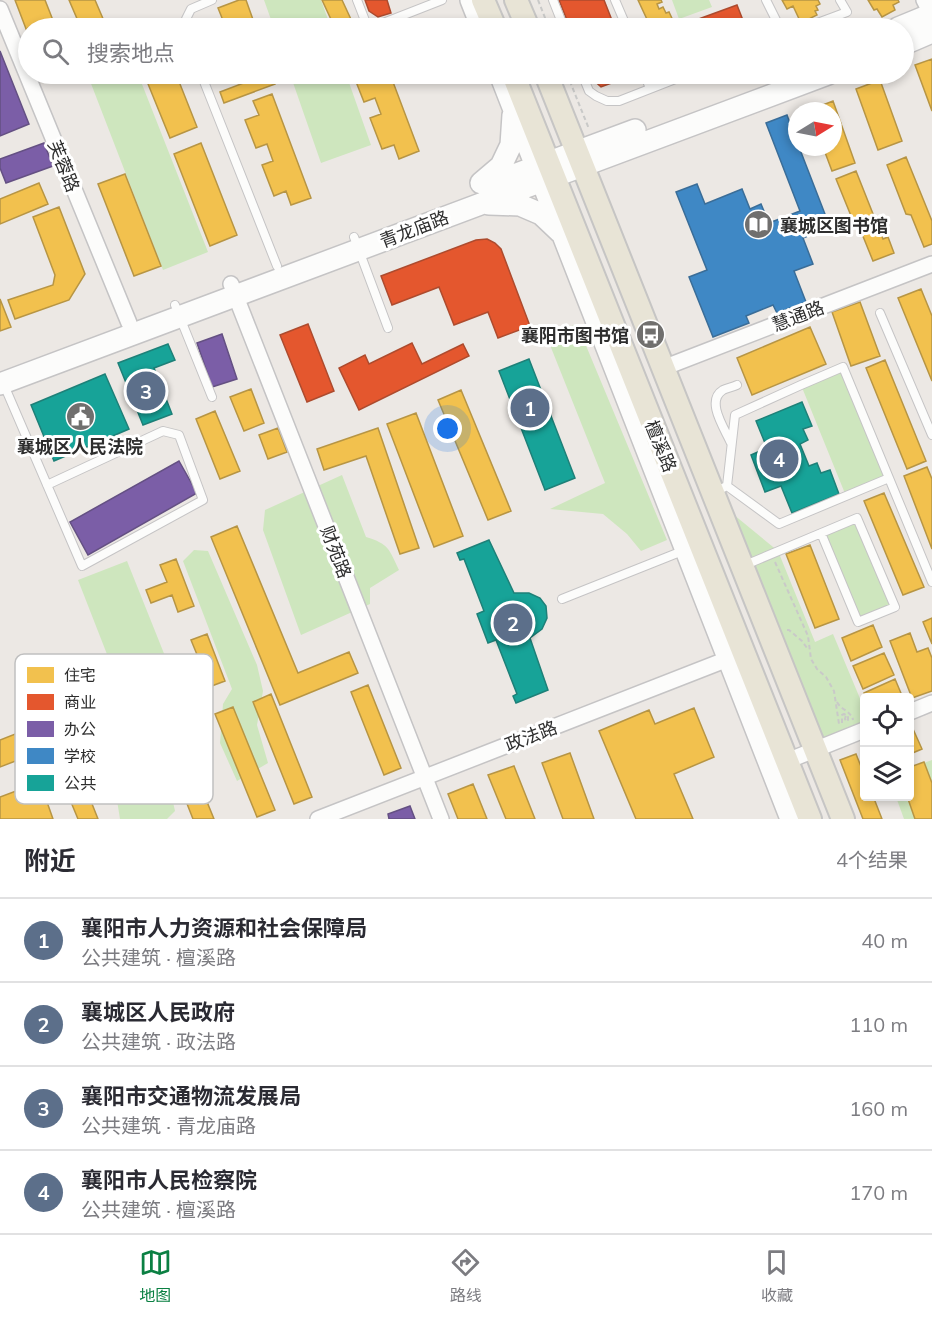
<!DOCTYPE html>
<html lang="zh">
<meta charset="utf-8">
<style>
:root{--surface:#fff;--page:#f7f7f7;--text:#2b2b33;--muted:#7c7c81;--line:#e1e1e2;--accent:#0b8043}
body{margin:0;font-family:Mulish,"Noto Sans SC",sans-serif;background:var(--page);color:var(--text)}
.controls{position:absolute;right:18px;bottom:18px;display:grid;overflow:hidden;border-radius:6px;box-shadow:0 3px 9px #0003}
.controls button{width:54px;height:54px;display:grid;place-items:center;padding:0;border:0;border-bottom:2px solid var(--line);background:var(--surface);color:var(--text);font:30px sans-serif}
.compass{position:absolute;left:788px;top:102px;width:54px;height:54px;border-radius:50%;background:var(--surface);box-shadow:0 3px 9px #0003;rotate:80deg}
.you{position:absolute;left:448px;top:429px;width:21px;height:21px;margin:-15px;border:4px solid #fff;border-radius:50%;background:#1a73e8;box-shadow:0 0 0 9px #1a73e833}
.badge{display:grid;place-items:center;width:39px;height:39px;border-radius:50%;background:var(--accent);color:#fff;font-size:20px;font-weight:700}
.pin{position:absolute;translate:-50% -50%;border:3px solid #fff;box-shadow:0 2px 6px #0006}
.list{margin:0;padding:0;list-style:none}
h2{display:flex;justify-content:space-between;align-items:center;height:78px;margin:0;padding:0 24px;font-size:26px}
h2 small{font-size:20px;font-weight:400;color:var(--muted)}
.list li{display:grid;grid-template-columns:39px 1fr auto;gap:18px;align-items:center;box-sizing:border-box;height:84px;padding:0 24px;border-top:2px solid var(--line)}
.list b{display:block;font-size:22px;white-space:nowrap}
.list p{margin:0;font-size:20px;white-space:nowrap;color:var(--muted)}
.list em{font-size:20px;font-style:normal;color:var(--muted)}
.icon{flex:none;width:33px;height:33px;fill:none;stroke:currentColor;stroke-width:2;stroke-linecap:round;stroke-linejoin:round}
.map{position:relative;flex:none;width:932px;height:819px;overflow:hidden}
.search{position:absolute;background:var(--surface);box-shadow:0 3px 9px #0003;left:18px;right:18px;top:18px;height:66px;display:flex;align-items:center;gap:15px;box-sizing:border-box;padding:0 21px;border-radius:33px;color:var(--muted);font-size:22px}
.sheet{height:414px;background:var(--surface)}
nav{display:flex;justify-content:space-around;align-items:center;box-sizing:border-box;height:84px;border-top:2px solid var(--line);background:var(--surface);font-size:16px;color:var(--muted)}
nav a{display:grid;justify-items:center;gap:3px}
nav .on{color:var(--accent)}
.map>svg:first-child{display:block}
</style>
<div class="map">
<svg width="932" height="819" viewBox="0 0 932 819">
<rect width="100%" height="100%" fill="#ece8e4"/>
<path fill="#cee6be" d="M264,0H321L331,28H274Z
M672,0H709L712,7L679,19Z
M108,74H138L208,252L163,270L90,81Z
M290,74H346L371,145L321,163Z
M577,324L667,540L641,551L627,534L603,514L550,509L605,483L546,335Z
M843,367L889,478L846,496L801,385Z
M342,475L366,537C389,544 389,549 399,570L370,588V604L301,635L263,530L265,510Z
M728,510L778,551L815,642L833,634L864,708V730L823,746Z
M857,518L895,607L858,622L821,533Z
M194,550L208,551L257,665L263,691L257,725L268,763L237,781L220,743L223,704L232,689L183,561Z
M127,561L179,691L128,708L78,580Z
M932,760V819H904L896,797L910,796V768Z
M146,767L163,779L173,802L175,811L167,819H120L116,794L125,771Z"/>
<path fill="#f2c14e" stroke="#b79544" stroke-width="1.5" d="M15,0H45L56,28H28V34Z
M69,0H95L107,28H81Z
M239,0H246L256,28H226L218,8Z
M322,0H342L355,28H335Z
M638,0H661L662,2L657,4L659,9L663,7L666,13L669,12L676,27L673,28H651Z
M782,0H818L820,4L816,6L818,10L815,11L817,15L801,23L793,6L787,9Z
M868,0H898L899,2L893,5L895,10L882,17L877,9L874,10Z
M596,15L602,28H577L575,24Z
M932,59V111L915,65Z
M144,74H176L197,127L170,138Z
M267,74H271L275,84L224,103L220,92Z
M353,74H390L419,151L399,159L394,145L382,149L370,118L381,114L375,98L364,102Z
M880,80L902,141L878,150L856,89Z
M272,94L311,198L291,205L286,191L274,196L262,165L273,161L267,144L256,148L245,120L259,115L253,101Z
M833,101L855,163L832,171L823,147H833V111L810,110Z
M201,143L237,235L210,246L174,154Z
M906,157L932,221V244L924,247L911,215L906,214L887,165Z
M856,171L883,239L888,237L894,253L873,261L860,229L856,228L836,179Z
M125,174L161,266L134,276L98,184Z
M39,183L48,204L0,224V199Z
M59,207L85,274L69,300L15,319L8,300L53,285L55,275L33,217Z
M921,289L932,316V381L898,298Z
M0,299L11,327L0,331Z
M860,302L880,356L851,366L832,312Z
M810,327L826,364L752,395L737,358Z
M885,360L926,461L907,469L866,368Z
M251,389L264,423L244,431L230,397Z
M461,390L511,511L488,520L438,400Z
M215,411L240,471L220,479L196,419Z
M416,413L463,536L434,547L387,424Z
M278,428L287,452L268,459L259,435Z
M378,428L419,548L400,554L366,456L324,470L317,449Z
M927,467L932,479V549L904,476Z
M884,493L924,587L903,595L864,501Z
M237,526L298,673L349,652L358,673L280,705L211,537Z
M810,545L839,619L815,628L786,554Z
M176,559L194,606L178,612L172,595L151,603L146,590L167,582L160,565Z
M932,618V644L923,622Z
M873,625L882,647L851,661L842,638Z
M910,633L917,652L928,648L932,658V691L912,698L890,641Z
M207,634L225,681L209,687L203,670L182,678L177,665L198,657L191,640Z
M884,653L894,675L863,689L853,666Z
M895,679L903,698H866L864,693Z
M368,685L401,768L384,775L351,692Z
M271,694L312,797L294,804L253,702Z
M233,707L275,810L257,817L215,714Z
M694,708L714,757L674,774L693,819H636L599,731L649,710L655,724Z
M61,716L70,740L0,767V740Z
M177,728L214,819H193L160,735Z
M913,729L922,749L910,754V730Z
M570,753L594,819H563L542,763Z
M856,754L864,774V796H873L882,819H863L840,760Z
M924,762L932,783V819H915L907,796H910V767Z
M514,766L535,819H506L488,775Z
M79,771L98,819H78L61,778Z
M40,782L53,819H0V797Z
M473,784L487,819H458L448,794Z"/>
<path fill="#e4572e" stroke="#ad4b2e" stroke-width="1.5" d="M365,0H387L391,13L378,17L369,11Z
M559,0H604L615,28H570Z
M737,5L746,28H674Z
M587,74H636L601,87Z
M487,239L495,243L501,249L530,326L498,338L488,312L454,325L439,287L392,305L381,276L476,240Z
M308,324L334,391L307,402L280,335Z
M412,343L422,364L463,344L469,356L359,410L339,368L365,355L369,364Z"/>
<path fill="#7b5ea7" stroke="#645083" stroke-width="1.5" d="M0,51L29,124L0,136Z
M44,143L53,166L6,183L0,168V159Z
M222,334L237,379L212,387L197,343Z
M179,461L197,493L88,555L70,522Z
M410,806L415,819H389L388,814Z"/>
<path fill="#3f88c5" stroke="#3a6d98" stroke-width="1.5" d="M787,115L797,142V147H799L830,227L803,238L813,264L794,271L806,302L777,313L773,305L746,316L749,323L713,337L689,277L707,270L676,192L697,184L705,204L742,189L750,209L761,204L769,223L800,211L766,123Z"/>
<path fill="#17a398" stroke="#1e8078" stroke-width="1.5" d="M168,344L175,360L154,368L172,414L143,425L118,363Z
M529,359L575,478L545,490L499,371Z
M105,374L129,429L54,461L31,405Z
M802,402L812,426L803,429L808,440L800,444L809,466L817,463L821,473L830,470L839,494L792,513L781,486L765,492L751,455L767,448L756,421Z
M489,540L514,593H529L540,598L546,606L547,618L542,629L530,638L548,690L516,703L513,696L517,694L496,640L488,643L477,614L484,611L464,559L460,560L457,553Z"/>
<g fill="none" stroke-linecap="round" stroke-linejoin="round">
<defs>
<path id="lane" d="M357,0L366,23L373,27L442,0
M553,0L564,28
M615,0L627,28
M766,0L780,28
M185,28L186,19L191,9L212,0
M804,28L847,12L840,0
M201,74L277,266
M582,74L589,91L596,96L607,101H619L688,74
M644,74L650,88
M354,237L388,328
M175,305L212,397
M880,313L932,435
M4,385L82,566L203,500L179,435L163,431L47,485
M731,443C725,429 705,401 723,390C727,388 733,387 737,385
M727,486L779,524L889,478
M714,492L727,486L735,415L801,385L843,367L932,582
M750,563L857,518L895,607L858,622L821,533
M562,599L685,550"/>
<path id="street" d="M924,0L932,15
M0,9L129,323
M231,284L441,819
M663,368L932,264
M910,712L932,703
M787,761L864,730
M318,819L738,655"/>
<path id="secondary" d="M471,0L482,28
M898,28L932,14
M904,44L932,32
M500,74L791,819
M481,183L501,166L511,145L513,115
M487,185L635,130
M489,204L520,205L541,214L560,232
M0,384L828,74"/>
<path id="primary" d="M483,0L495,28
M516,0L528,28
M513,74L810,819
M546,74L843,819"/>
</defs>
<use href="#lane" stroke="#c5c4c5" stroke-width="10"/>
<use href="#street" stroke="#c5c4c5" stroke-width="18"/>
<use href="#secondary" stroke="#c5c4c5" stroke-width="24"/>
<use href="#primary" stroke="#c6c5c4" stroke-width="26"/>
<path stroke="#c9c9c8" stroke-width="2" stroke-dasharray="4.5 3" stroke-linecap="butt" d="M538,0L549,28
M567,74L589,129
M775,562L808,636L811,659L817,669L826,677L834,691L839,724
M787,630H789L802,641L807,648
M837,702C841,710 851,711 853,720
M842,723V715L844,714L848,716V721H846L845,719L846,715"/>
<use href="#lane" stroke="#fcfcfb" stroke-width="8"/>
<use href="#street" stroke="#fcfcfb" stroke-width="15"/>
<use href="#secondary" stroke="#fcfcfb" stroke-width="21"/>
<use href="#primary" stroke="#e8e4d6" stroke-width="22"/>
</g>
<defs>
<symbol id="library-disc" viewBox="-11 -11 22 22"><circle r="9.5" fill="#706f6e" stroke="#fff"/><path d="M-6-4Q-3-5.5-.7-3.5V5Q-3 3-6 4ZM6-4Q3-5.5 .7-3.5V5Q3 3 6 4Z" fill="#fff"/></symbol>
<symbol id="bus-disc" viewBox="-11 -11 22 22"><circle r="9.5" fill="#706f6e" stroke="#fff"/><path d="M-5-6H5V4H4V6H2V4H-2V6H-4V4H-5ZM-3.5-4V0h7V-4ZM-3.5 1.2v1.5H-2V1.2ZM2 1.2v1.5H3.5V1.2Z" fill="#fff"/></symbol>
<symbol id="civic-disc" viewBox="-11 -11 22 22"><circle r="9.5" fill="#706f6e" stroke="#fff"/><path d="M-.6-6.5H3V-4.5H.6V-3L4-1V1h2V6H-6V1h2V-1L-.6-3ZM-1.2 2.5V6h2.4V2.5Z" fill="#fff"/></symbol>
</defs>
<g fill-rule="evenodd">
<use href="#library-disc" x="742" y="208" width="33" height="33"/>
<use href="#bus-disc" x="634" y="318" width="33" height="33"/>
<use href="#civic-disc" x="64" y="400" width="33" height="33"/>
</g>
<g text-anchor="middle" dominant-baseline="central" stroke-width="6" stroke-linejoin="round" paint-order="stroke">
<g font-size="18" fill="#2e2e2e" stroke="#fff">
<text transform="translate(64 166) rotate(68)">芙蓉路</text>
<text transform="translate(414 229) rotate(-21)">青龙庙路</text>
<text transform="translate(798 316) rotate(-21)">慧通路</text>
<text transform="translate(661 446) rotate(68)">檀溪路</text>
<text transform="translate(336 552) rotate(69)">财苑路</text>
<text transform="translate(531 736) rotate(-21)">政法路</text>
</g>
<g font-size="18" font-weight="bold" fill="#2e2e2e" stroke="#fff" text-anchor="start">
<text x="780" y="225">襄城区图书馆</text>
<text x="629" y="335" text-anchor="end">襄阳市图书馆</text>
<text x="80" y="446" text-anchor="middle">襄城区人民法院</text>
</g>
</g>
<rect x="15" y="654" width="198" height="150" rx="9" fill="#fff" stroke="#c0c0c0" stroke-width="1.5"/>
<rect x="27" y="667" width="27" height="16" fill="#f2c14e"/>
<rect x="27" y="694" width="27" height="16" fill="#e4572e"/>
<rect x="27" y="721" width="27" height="16" fill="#7b5ea7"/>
<rect x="27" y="748" width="27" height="16" fill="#3f88c5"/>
<rect x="27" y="775" width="27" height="16" fill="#17a398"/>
<g font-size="16" fill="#2e2e2e">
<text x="64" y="681">住宅</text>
<text x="64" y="708">商业</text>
<text x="64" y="735">办公</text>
<text x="64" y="762">学校</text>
<text x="64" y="789">公共</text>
</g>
</svg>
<div class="controls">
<button><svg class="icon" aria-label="locate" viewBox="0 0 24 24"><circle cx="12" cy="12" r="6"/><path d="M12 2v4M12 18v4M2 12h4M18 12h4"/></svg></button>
<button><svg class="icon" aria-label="layers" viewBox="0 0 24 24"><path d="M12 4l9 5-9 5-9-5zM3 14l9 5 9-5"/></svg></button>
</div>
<svg class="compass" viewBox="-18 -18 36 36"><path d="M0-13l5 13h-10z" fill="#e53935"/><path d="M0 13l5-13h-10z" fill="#7c7c81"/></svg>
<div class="you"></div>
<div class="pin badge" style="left:530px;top:408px;background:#5c6f8a">1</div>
<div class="pin badge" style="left:513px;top:623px;background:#5c6f8a">2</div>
<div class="pin badge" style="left:146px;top:391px;background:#5c6f8a">3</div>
<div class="pin badge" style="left:779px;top:459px;background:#5c6f8a">4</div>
<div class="search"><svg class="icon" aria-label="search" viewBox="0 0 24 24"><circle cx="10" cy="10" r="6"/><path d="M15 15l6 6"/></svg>搜索地点</div>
</div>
<section class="sheet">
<h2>附近<small>4个结果</small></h2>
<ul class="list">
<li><span class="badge" style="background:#5c6f8a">1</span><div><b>襄阳市人力资源和社会保障局</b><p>公共建筑 · 檀溪路</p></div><em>40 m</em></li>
<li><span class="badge" style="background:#5c6f8a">2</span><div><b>襄城区人民政府</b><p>公共建筑 · 政法路</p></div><em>110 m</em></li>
<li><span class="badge" style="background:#5c6f8a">3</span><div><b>襄阳市交通物流发展局</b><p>公共建筑 · 青龙庙路</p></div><em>160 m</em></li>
<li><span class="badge" style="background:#5c6f8a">4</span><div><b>襄阳市人民检察院</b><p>公共建筑 · 檀溪路</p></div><em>170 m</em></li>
</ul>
</section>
<nav>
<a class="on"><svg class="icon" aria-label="map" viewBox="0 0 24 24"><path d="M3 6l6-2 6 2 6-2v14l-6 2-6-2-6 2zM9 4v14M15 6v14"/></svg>地图</a>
<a><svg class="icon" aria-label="directions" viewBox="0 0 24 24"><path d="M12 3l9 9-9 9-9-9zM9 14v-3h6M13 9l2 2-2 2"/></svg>路线</a>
<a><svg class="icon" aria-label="saved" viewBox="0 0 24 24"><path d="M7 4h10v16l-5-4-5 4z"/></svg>收藏</a>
</nav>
